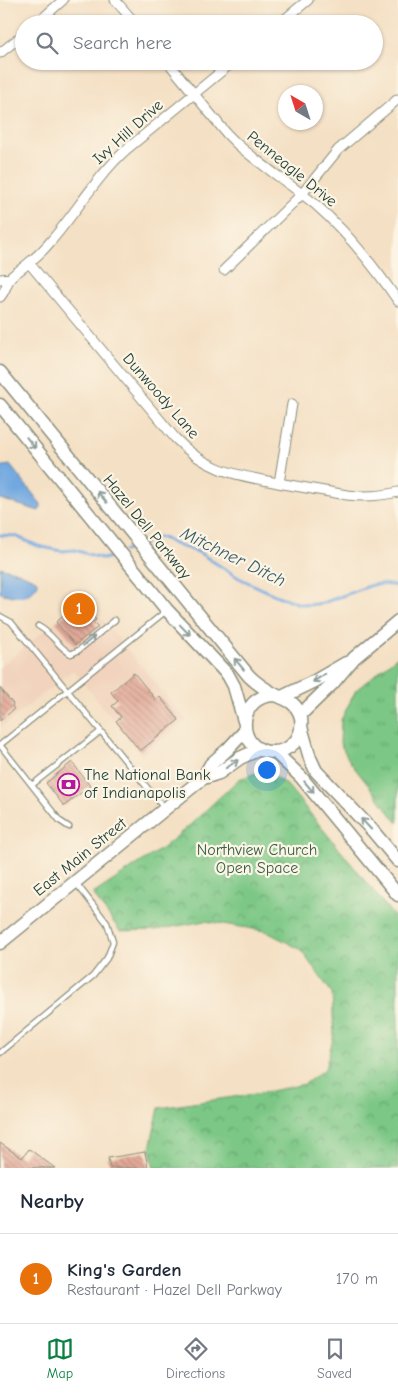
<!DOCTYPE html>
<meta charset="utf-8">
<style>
:root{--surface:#fff;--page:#f6f6f7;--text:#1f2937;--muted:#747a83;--line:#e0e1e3;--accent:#0b8043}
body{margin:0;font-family:"Comic Neue",sans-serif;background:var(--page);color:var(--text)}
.compass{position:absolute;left:278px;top:85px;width:45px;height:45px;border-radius:50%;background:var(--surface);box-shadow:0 1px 4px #0004;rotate:321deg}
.you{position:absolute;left:266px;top:769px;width:18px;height:18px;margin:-12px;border:4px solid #fff;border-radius:50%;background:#1a73e8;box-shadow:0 0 0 8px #1a73e833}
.badge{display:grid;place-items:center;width:32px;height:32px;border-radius:50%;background:var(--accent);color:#fff;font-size:16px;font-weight:700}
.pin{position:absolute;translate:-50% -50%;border:2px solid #fff;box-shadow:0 1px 5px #0006}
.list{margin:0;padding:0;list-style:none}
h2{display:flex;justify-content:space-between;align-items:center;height:65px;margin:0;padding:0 20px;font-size:21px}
h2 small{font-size:16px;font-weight:400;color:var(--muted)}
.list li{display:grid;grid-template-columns:32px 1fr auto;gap:15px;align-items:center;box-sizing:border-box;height:90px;padding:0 20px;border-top:1px solid var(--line)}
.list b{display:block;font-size:19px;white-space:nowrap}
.list p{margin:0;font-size:16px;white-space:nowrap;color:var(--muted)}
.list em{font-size:16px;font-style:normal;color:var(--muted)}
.icon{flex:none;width:28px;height:28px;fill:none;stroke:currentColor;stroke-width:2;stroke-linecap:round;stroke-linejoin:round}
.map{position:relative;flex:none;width:398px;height:1168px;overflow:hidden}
.search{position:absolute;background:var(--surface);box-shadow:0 1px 4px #0004;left:15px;right:15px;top:15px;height:55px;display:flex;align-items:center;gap:12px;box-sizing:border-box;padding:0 18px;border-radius:28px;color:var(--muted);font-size:19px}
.sheet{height:155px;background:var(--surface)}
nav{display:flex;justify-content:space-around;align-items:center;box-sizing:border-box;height:70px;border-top:1px solid var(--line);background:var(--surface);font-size:14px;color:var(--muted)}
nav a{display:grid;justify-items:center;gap:2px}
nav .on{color:var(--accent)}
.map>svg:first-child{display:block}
</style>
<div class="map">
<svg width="398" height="1168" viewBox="0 0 398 1168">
<defs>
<pattern id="grass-tufts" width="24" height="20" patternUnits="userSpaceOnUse" patternTransform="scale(1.25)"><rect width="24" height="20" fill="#7bc785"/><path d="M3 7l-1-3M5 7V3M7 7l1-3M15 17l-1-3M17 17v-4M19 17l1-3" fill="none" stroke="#64a36e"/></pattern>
<pattern id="park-crowns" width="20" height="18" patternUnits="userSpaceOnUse" patternTransform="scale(1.25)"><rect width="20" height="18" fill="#7bc785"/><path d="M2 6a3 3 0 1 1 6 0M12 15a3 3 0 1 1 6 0" fill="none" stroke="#64a36e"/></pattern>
<pattern id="building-back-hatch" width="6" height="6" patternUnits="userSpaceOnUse" patternTransform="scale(1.25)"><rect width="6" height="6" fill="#e3a897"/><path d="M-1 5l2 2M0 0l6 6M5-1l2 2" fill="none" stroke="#b78a7c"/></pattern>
</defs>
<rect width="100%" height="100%" fill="#fcf5e5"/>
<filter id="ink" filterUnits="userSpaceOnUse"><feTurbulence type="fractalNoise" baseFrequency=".02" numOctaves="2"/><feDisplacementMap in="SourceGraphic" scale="10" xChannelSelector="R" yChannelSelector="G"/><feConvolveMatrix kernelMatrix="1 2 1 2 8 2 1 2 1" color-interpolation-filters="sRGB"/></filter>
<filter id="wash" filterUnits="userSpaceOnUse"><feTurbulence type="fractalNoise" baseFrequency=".0096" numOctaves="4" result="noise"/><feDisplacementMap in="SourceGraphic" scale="20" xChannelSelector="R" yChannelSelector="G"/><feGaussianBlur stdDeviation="1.12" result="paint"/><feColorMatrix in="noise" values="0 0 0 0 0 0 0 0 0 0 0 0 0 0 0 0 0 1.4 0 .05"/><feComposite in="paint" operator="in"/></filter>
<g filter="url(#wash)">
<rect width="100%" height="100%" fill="#f4e0c4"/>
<path fill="#f2d4be" d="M84,598L187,721L142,755L73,670L0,728V667Z"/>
<path fill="url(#grass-tufts)" stroke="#4d825c" d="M398,656V823L350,762L340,743L341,720L356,690Z"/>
<path fill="url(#park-crowns)" stroke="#4d825c" d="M264,770L287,785L398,921V1168H154L150,1148L159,1108L261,1093L305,1084L325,1069L334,1035L332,993L300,949L265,931L205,921L156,930L120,931L93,894L164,847L190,825L239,779Z"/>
<path fill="#72a8e0" stroke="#48728a" d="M10,465L41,504V507L39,511L0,499V468L3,466Z
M0,567L18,572L36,580L38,584C27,601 17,597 0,593Z"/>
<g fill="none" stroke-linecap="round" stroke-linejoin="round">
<path stroke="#72a8e0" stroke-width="3" d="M0,535L15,536L38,546L61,551L75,550L104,559L118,554
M144,543L158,537L163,538L174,544L198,552L239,578L275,595L297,603L308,605L323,603L372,585L381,584L398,586
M124,551L139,545"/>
</g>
<g id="blocks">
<path fill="url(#building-back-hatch)" d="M81,602L96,620L93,622L98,627L75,645L56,622Z
M134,673L156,700L160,697L179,720L140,751L116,721L121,717L112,706L118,701L111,692Z
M0,688L13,704L12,706L14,709L0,721Z
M72,762L90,786L64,806L46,783Z
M0,1143L22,1158L29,1149L55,1168H0Z
M145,1152L148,1168H110L108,1158Z"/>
</g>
</g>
<g filter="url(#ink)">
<use href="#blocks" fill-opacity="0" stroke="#8a8e7c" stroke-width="1"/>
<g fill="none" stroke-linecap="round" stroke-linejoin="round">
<defs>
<path id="lane" d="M0,616L11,622L164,808
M38,626C53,634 57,646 71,654L79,650L115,620
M32,785L101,731
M69,827L60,821L0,745L166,611
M0,1053L93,976L107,958L113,942L107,923L76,883"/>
<path id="street" d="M115,0L136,24
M36,24L63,0
M279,24L308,0
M0,53L24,34
M167,61L227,134L237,144C262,166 290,184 316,205C348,233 374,266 398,301
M29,263L175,438C206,471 236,475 278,483C301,487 324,491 347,495C364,497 381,496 398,492
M224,270L302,194L338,150L398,99
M0,279L11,278
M0,297C6,291 6,283 11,277C15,273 22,269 26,265C35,258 44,250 51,241C77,211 97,176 127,149L234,61
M279,483L292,404"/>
<path id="secondary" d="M0,372L249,676C256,683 265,689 274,694C285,700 294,700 300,714C303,724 301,735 294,743C288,749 281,752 273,752C235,753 235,694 276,695
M0,405L167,610L228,675L234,686L244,721
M282,697L315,681L346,663
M300,715L333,683L354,658L398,621
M301,727L310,758L316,771L372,830L398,861
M275,752L301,777L398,895
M203,778L211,764L228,749L245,731
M0,943L203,778L219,773L240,758L260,749"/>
</defs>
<use href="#lane" stroke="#8a8e7c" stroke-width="7"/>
<use href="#street" stroke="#8a8e7c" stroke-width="11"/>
<use href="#secondary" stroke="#8a8e7c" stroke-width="15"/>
<use href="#lane" stroke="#fff" stroke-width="4.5"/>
<use href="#street" stroke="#fff" stroke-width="9"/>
<use href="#secondary" stroke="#fff" stroke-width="12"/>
</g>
<defs><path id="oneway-shaft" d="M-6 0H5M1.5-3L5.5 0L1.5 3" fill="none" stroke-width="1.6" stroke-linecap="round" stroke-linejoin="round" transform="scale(1.25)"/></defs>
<g stroke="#8f9e9a">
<use href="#oneway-shaft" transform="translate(31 443) rotate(51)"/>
<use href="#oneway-shaft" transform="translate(102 497) rotate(-129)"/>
<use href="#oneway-shaft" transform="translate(185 630) rotate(46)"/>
<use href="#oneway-shaft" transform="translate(89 641) rotate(-40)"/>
<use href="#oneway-shaft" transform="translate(239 664) rotate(-130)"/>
<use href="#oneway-shaft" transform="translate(319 678) rotate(147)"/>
<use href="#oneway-shaft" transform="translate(232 764) rotate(-34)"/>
<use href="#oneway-shaft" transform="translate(309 787) rotate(50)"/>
<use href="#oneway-shaft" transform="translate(366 824) rotate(-133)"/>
</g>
</g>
<defs>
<symbol id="bank-ring" viewBox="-11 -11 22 22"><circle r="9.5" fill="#fcf5e5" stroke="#b5179e" stroke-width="1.5"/><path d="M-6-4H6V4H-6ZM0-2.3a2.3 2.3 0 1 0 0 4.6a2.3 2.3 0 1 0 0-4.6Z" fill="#b5179e"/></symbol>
</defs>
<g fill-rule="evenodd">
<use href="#bank-ring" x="56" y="772" width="25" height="25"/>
</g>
<g text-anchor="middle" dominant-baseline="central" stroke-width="4.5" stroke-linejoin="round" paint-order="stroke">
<g font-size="16" fill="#1f3d34" stroke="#fcf5e5">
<text transform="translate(128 132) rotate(-42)">Ivy Hill Drive</text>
<text transform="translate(292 169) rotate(39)">Penneagle Drive</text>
<text transform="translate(161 396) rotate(49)">Dunwoody Lane</text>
<text transform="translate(147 527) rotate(51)">Hazel Dell Parkway</text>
<text transform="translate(80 857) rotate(-39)">East Main Street</text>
</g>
<g font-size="16" fill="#1f3d34" stroke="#fcf5e5" text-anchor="start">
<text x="84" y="775">The National Bank<tspan x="84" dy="18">of Indianapolis</tspan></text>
</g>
<g font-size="16" fill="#366048" stroke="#fcf5e5">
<text x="257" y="850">Northview Church<tspan x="257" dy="18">Open Space</tspan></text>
</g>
<g font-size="18" font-style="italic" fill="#385d68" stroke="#fcf5e5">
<text transform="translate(233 557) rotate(26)">Mitchner Ditch</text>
</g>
</g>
</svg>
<svg class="compass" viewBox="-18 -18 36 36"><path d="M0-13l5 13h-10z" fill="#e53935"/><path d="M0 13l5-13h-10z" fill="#747a83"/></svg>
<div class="you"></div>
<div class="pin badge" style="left:79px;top:609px;background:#e8710a">1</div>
<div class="search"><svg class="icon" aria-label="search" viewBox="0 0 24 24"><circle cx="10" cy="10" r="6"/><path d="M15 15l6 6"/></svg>Search here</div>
</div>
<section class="sheet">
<h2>Nearby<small></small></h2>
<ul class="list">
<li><span class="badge" style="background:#e8710a">1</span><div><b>King's Garden</b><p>Restaurant · Hazel Dell Parkway</p></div><em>170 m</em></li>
</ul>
</section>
<nav>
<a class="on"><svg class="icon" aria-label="map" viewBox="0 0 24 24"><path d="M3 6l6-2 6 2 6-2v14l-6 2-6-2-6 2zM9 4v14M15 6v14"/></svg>Map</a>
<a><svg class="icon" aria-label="directions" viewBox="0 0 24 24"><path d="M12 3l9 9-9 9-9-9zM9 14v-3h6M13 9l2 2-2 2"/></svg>Directions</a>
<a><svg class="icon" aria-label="saved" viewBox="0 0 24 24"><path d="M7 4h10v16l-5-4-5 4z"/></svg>Saved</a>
</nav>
